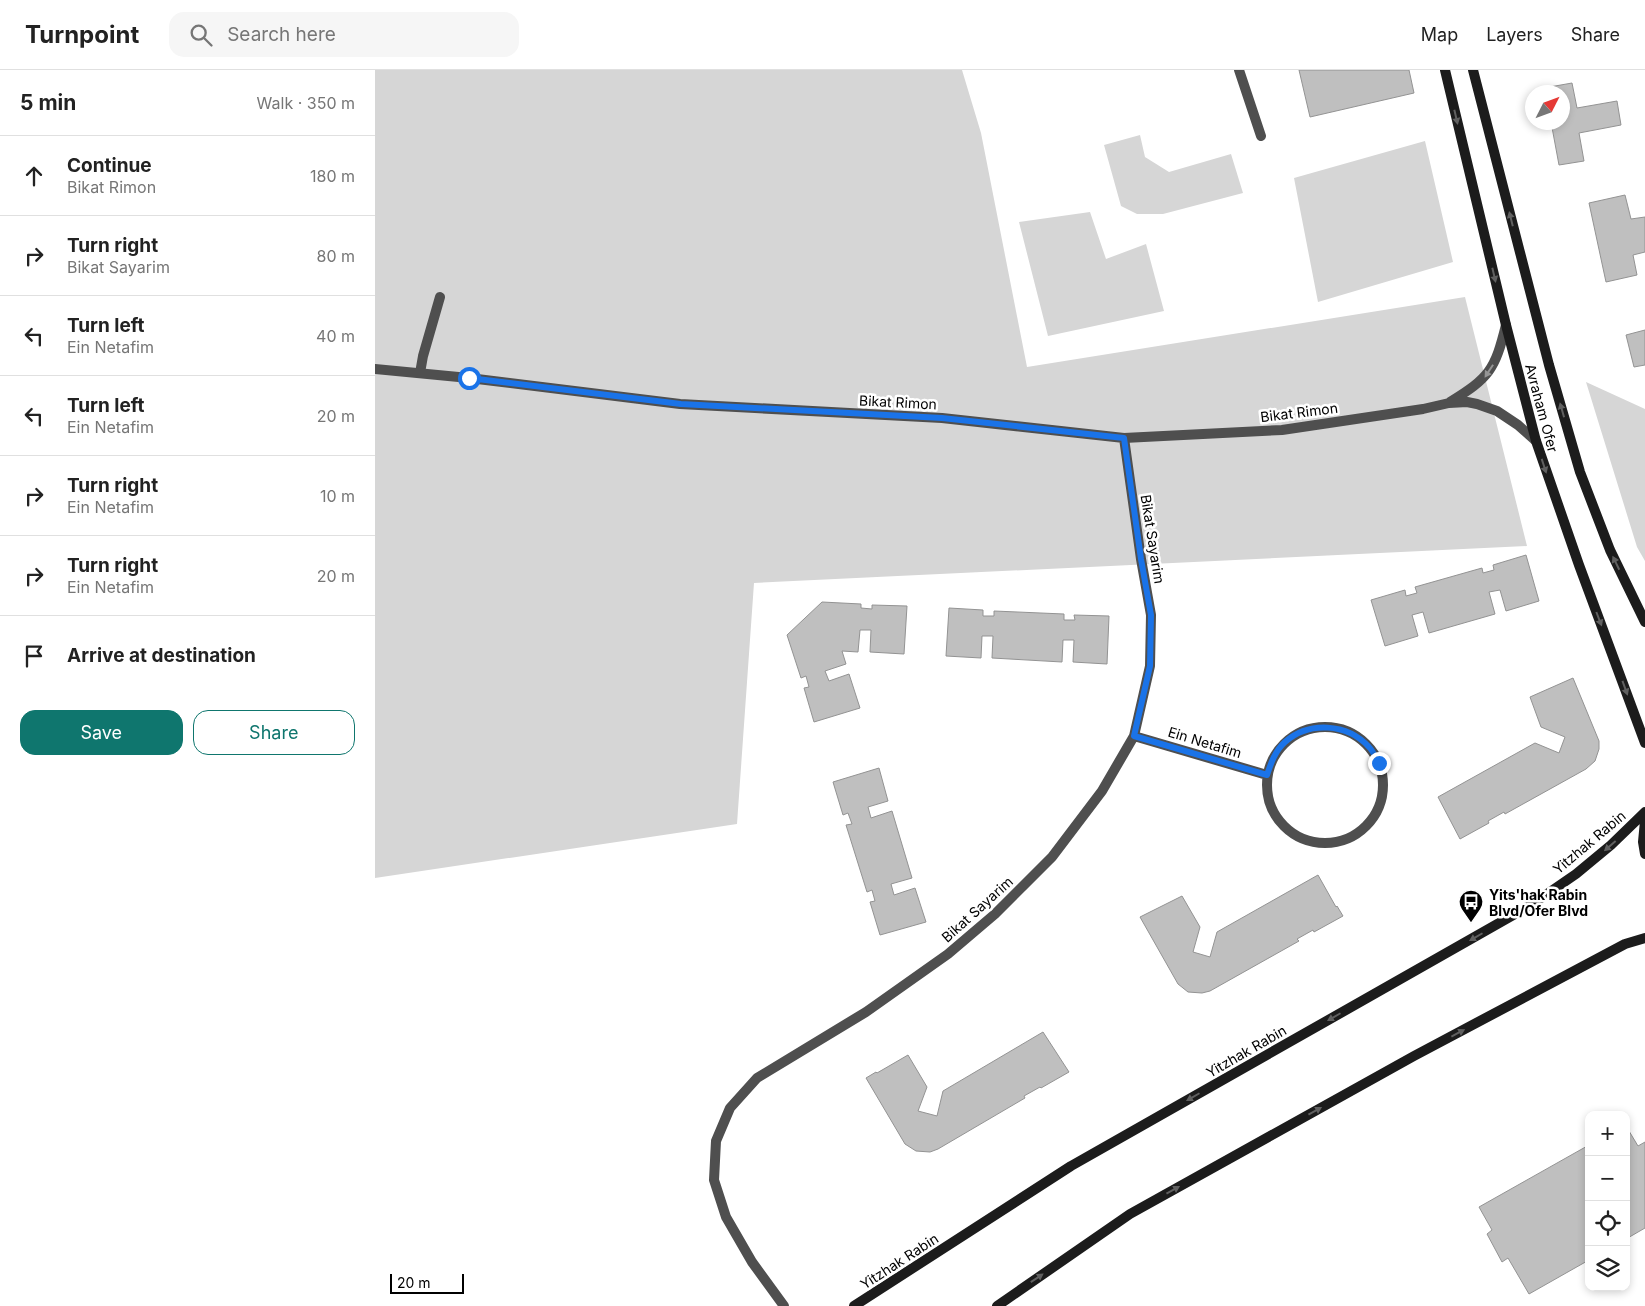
<!DOCTYPE html>
<meta charset="utf-8">
<style>
:root{--surface:#fff;--page:#f6f6f6;--text:#222;--muted:#767676;--line:#e0e0e0;--accent:#0f766e}
body{margin:0;font-family:Inter,sans-serif;background:var(--page);color:var(--text)}
.controls{position:absolute;right:15px;bottom:15px;display:grid;overflow:hidden;border-radius:10px;box-shadow:0 2px 8px #0003}
.controls button{width:45px;height:45px;display:grid;place-items:center;padding:0;border:0;border-bottom:1px solid var(--line);background:var(--surface);color:var(--text);font:25px sans-serif}
.compass{position:absolute;left:1150px;top:15px;width:45px;height:45px;border-radius:50%;background:var(--surface);box-shadow:0 2px 8px #0003;rotate:48deg}
.scale{position:absolute;left:15px;bottom:12px;width:74px;box-sizing:border-box;padding-left:5px;border:2px solid #000;border-top:0;font-size:14px;line-height:18px;white-space:nowrap;color:#000;-webkit-text-stroke:4px #fff;paint-order:stroke}
.stop{position:absolute;width:15px;height:15px;margin:-11px;border:4px solid #1a73e8;border-radius:50%;background:#fff}
.stop.end{background:#1a73e8;border-color:#fff;box-shadow:0 1px 5px #0008}
.list{margin:0;padding:0;list-style:none}
h2{display:flex;justify-content:space-between;align-items:center;height:65px;margin:0;padding:0 20px;font-size:21px}
h2 small{font-size:16px;font-weight:400;color:var(--muted)}
.list li{display:grid;grid-template-columns:32px 1fr auto;gap:15px;align-items:center;box-sizing:border-box;height:80px;padding:0 20px;border-top:1px solid var(--line)}
.list b{display:block;font-size:19px;white-space:nowrap}
.list p{margin:0;font-size:16px;white-space:nowrap;color:var(--muted)}
.list em{font-size:16px;font-style:normal;color:var(--muted)}
.actions{display:flex;gap:10px;padding:15px 20px}
.actions a{flex:1;padding:11px 0;border:1px solid var(--accent);border-radius:15px;text-align:center;font-size:18px;color:var(--accent)}
.actions .main{background:var(--accent);color:#fff}
.icon{flex:none;width:28px;height:28px;fill:none;stroke:currentColor;stroke-width:2;stroke-linecap:round;stroke-linejoin:round}
.map{position:relative;flex:none;width:1270px;height:1236px;overflow:hidden}
header{display:flex;align-items:center;gap:30px;box-sizing:border-box;height:70px;padding:0 25px;background:var(--surface);border-bottom:1px solid var(--line)}
header strong{font-size:24px}
nav{display:flex;gap:28px;margin-inline-start:auto;font-size:18px}
.search{width:350px;height:45px;background:var(--page);display:flex;align-items:center;gap:12px;box-sizing:border-box;padding:0 18px;border-radius:15px;color:var(--muted);font-size:19px}
main{display:flex}
aside{flex:1;background:var(--surface)}
.map>svg:first-child{display:block}
</style>
<header>
<strong>Turnpoint</strong>
<div class="search"><svg class="icon" aria-label="search" viewBox="0 0 24 24"><circle cx="10" cy="10" r="6"/><path d="M15 15l6 6"/></svg>Search here</div>
<nav><a>Map</a><a>Layers</a><a>Share</a></nav>
</header>
<main>
<aside>
<h2>5 min<small>Walk · 350 m</small></h2>
<ul class="list">
<li><svg class="icon" aria-label="ahead" viewBox="0 0 24 24"><path d="M12 20V5M6 11l6-6 6 6"/></svg><div><b>Continue</b><p>Bikat Rimon</p></div><em>180 m</em></li>
<li><svg class="icon" aria-label="right" viewBox="0 0 24 24"><path d="M7 20v-9h11M14 6l5 5-5 5"/></svg><div><b>Turn right</b><p>Bikat Sayarim</p></div><em>80 m</em></li>
<li><svg class="icon" aria-label="left" viewBox="0 0 24 24"><path d="M17 20v-9H6M10 6l-5 5 5 5"/></svg><div><b>Turn left</b><p>Ein Netafim</p></div><em>40 m</em></li>
<li><svg class="icon" aria-label="left" viewBox="0 0 24 24"><path d="M17 20v-9H6M10 6l-5 5 5 5"/></svg><div><b>Turn left</b><p>Ein Netafim</p></div><em>20 m</em></li>
<li><svg class="icon" aria-label="right" viewBox="0 0 24 24"><path d="M7 20v-9h11M14 6l5 5-5 5"/></svg><div><b>Turn right</b><p>Ein Netafim</p></div><em>10 m</em></li>
<li><svg class="icon" aria-label="right" viewBox="0 0 24 24"><path d="M7 20v-9h11M14 6l5 5-5 5"/></svg><div><b>Turn right</b><p>Ein Netafim</p></div><em>20 m</em></li>
<li><svg class="icon" aria-label="arrive" viewBox="0 0 24 24"><path d="M6 21V4h12l-3 4 3 4H6"/></svg><div><b>Arrive at destination</b></div></li>
</ul>
<div class="actions"><a class="main">Save</a><a>Share</a></div>
</aside>
<div class="map">
<svg width="1270" height="1236" viewBox="0 0 1270 1236">
<rect width="100%" height="100%" fill="#fff"/>
<path fill="#d6d6d6" d="M0,0H587L606,63L652,297L1090,227L1152,476L379,513L362,754L0,808Z
M765,65L770,87L794,102L856,84L868,123L788,144H762L746,136L729,75Z
M1050,71L1078,192L943,232L919,108Z
M715,142L731,189L771,174L789,241L673,266L644,152Z
M1211,312L1270,339V491L1262,477Z"/>
<path fill="#bfbfbf" stroke="#939393" d="M924,0H1034L1039,23L935,47Z
M1197,13L1202,38L1242,31L1246,55L1204,63L1209,91L1184,95L1176,52H1188V22H1170L1169,18Z
M1250,125L1256,149L1270,147V182L1258,185L1262,205L1231,212L1214,133Z
M1270,260V295L1259,297L1251,265Z
M1151,485L1164,531L1131,541L1125,520L1114,522L1120,544L1054,563L1048,542L1037,545L1043,566L1010,576L996,530L1030,520L1031,526L1042,523L1040,517L1107,498L1108,503L1119,500L1118,495Z
M447,532L486,534V538L497,539V535L532,536L529,584L495,582L496,560H485L483,582L467,581L471,594L450,601L454,611L474,604L485,638L439,652L429,618L434,617L431,606L426,608L412,565Z
M574,538L608,540V546H619V541L689,544V550H700L699,545L734,546L732,594L698,592L699,570H688L687,592L617,588L618,566H607L606,588L571,586Z
M1198,608L1224,671V679L1220,691L1211,699L1130,744L1129,742L1113,751L1114,753L1085,769L1063,727L1160,673L1184,683L1190,667L1166,657L1155,627Z
M504,698L513,731L493,737L496,748L517,741L537,808L516,814L519,825L540,818L551,852L505,865L495,832L500,831L497,820L492,822L471,755L477,754L473,743L468,745L458,712Z
M943,805L961,837L962,836L968,846L939,862L938,860L922,869L924,871L835,921L827,923L813,922L803,914L765,847L807,826L825,857L818,882L835,887L842,862Z
M668,962L694,1002L666,1018L665,1017L649,1026L650,1028L563,1079L555,1082L541,1081L530,1074L491,1008L501,1002L502,1003L533,985L552,1017L543,1041L562,1046L568,1021Z
M1251,1056L1263,1076L1270,1072V1158L1251,1169Z
M1214,1075V1190L1154,1224L1133,1188L1127,1192L1112,1164L1117,1160L1104,1137Z"/>
<g fill="none" stroke-linecap="round" stroke-linejoin="round">
<path stroke="#4f4f4f" stroke-width="10" d="M864,0L886,66
M45,303L48,286L65,227"/>
<path stroke="#4f4f4f" stroke-width="10" d="M0,299L94,308L305,334L567,348L749,368L907,360L1048,339L1074,333L1092,332L1102,334L1122,341L1143,355L1161,371
M1075,332C1114,308 1120,300 1131,255
M892 715a58 58 0 1 1 116 0a58 58 0 1 1-116 0Z
M759,666L892,705
M409,1236L377,1192L351,1147L339,1110L341,1071L355,1038L382,1008L491,942L573,884L620,844L677,787L727,721L759,666L775,596L776,545L766,489L749,368"/>
<path stroke="#1c1c1c" stroke-width="10" d="M1070,0L1131,255L1161,371L1204,495L1270,673
M1098,0L1174,295L1205,402L1235,480L1270,552
M1270,751L1268,772L1270,784
M479,1236L696,1096L1156,835L1201,804L1236,775L1270,742
M622,1236L755,1144L1039,986L1250,874L1270,868"/>
</g>
<defs><path id="oneway-solid" d="M-6-.8H1V-3.2L6.5 0L1 3.2V.8H-6Z" transform="scale(1.25)"/></defs>
<g fill="#606060">
<use href="#oneway-solid" transform="translate(1081 47) rotate(77)"/>
<use href="#oneway-solid" transform="translate(1136 149) rotate(-104)"/>
<use href="#oneway-solid" transform="translate(1119 205) rotate(77)"/>
<use href="#oneway-solid" transform="translate(1187 340) rotate(-106)"/>
<use href="#oneway-solid" transform="translate(1169 396) rotate(72)"/>
<use href="#oneway-solid" transform="translate(1241 493) rotate(-116)"/>
<use href="#oneway-solid" transform="translate(1224 549) rotate(69)"/>
<use href="#oneway-solid" transform="translate(1250 618) rotate(70)"/>
<use href="#oneway-solid" transform="translate(1235 776) rotate(139)"/>
<use href="#oneway-solid" transform="translate(1101 867) rotate(150)"/>
<use href="#oneway-solid" transform="translate(959 947) rotate(150)"/>
<use href="#oneway-solid" transform="translate(1083 963) rotate(-28)"/>
<use href="#oneway-solid" transform="translate(818 1027) rotate(150)"/>
<use href="#oneway-solid" transform="translate(940 1041) rotate(-29)"/>
<use href="#oneway-solid" transform="translate(798 1120) rotate(-29)"/>
<use href="#oneway-solid" transform="translate(662 1208) rotate(-34)"/>
</g>
<use fill="#959595" href="#oneway-solid" transform="translate(1114 301) rotate(123)"/>
<g fill="none" stroke-linecap="round" stroke-linejoin="round">
<path stroke="#1a73e8" stroke-width="6" d="M94,308L306,334L567,348L749,368L766,489L776,545L775,596L759,666L892,705C896,693 900,681 910,672C934,651 972,653 994,677C998,681 1001,688 1004,693"/>
</g>
<defs>
<symbol id="bus-pin" viewBox="-11 -11 22 30"><path d="M0 17L-7.5 6A9.5 9.5 0 1 1 7.5 6Z" fill="#000" stroke="#fff"/><path d="M-5-6H5V4H4V6H2V4H-2V6H-4V4H-5ZM-3.5-4V0h7V-4ZM-3.5 1.2v1.5H-2V1.2ZM2 1.2v1.5H3.5V1.2Z" fill="#fff"/></symbol>
</defs>
<g fill-rule="evenodd">
<use href="#bus-pin" x="1082" y="818" width="28" height="38"/>
</g>
<g text-anchor="middle" dominant-baseline="central" stroke-width="5" stroke-linejoin="round" paint-order="stroke">
<g font-size="14" fill="#000" stroke="#fff">
<text transform="translate(523 332) rotate(3)">Bikat Rimon</text>
<text transform="translate(1167 338) rotate(75)">Avraham Ofer</text>
<text transform="translate(924 342) rotate(-7)">Bikat Rimon</text>
<text transform="translate(778 469) rotate(81)">Bikat Sayarim</text>
<text transform="translate(830 672) rotate(17)">Ein Netafim</text>
<text transform="translate(1214 772) rotate(-40)">Yitzhak Rabin</text>
<text transform="translate(602 839) rotate(-42)">Bikat Sayarim</text>
<text transform="translate(871 981) rotate(-30)">Yitzhak Rabin</text>
<text transform="translate(524 1191) rotate(-33)">Yitzhak Rabin</text>
</g>
<g font-size="14" font-weight="bold" fill="#000" stroke="#fff" text-anchor="start">
<text x="1114" y="824">Yits'hak Rabin<tspan x="1114" dy="16">Blvd/Ofer Blvd</tspan></text>
</g>
</g>
</svg>
<div class="controls">
<button>+</button>
<button>−</button>
<button><svg class="icon" aria-label="locate" viewBox="0 0 24 24"><circle cx="12" cy="12" r="6"/><path d="M12 2v4M12 18v4M2 12h4M18 12h4"/></svg></button>
<button><svg class="icon" aria-label="layers" viewBox="0 0 24 24"><path d="M12 4l9 5-9 5-9-5zM3 14l9 5 9-5"/></svg></button>
</div>
<svg class="compass" viewBox="-18 -18 36 36"><path d="M0-13l5 13h-10z" fill="#e53935"/><path d="M0 13l5-13h-10z" fill="#767676"/></svg>
<div class="scale">20 m</div>
<div class="stop" style="left:94px;top:308px"></div>
<div class="stop end" style="left:1004px;top:693px"></div>
</div>
</main>
